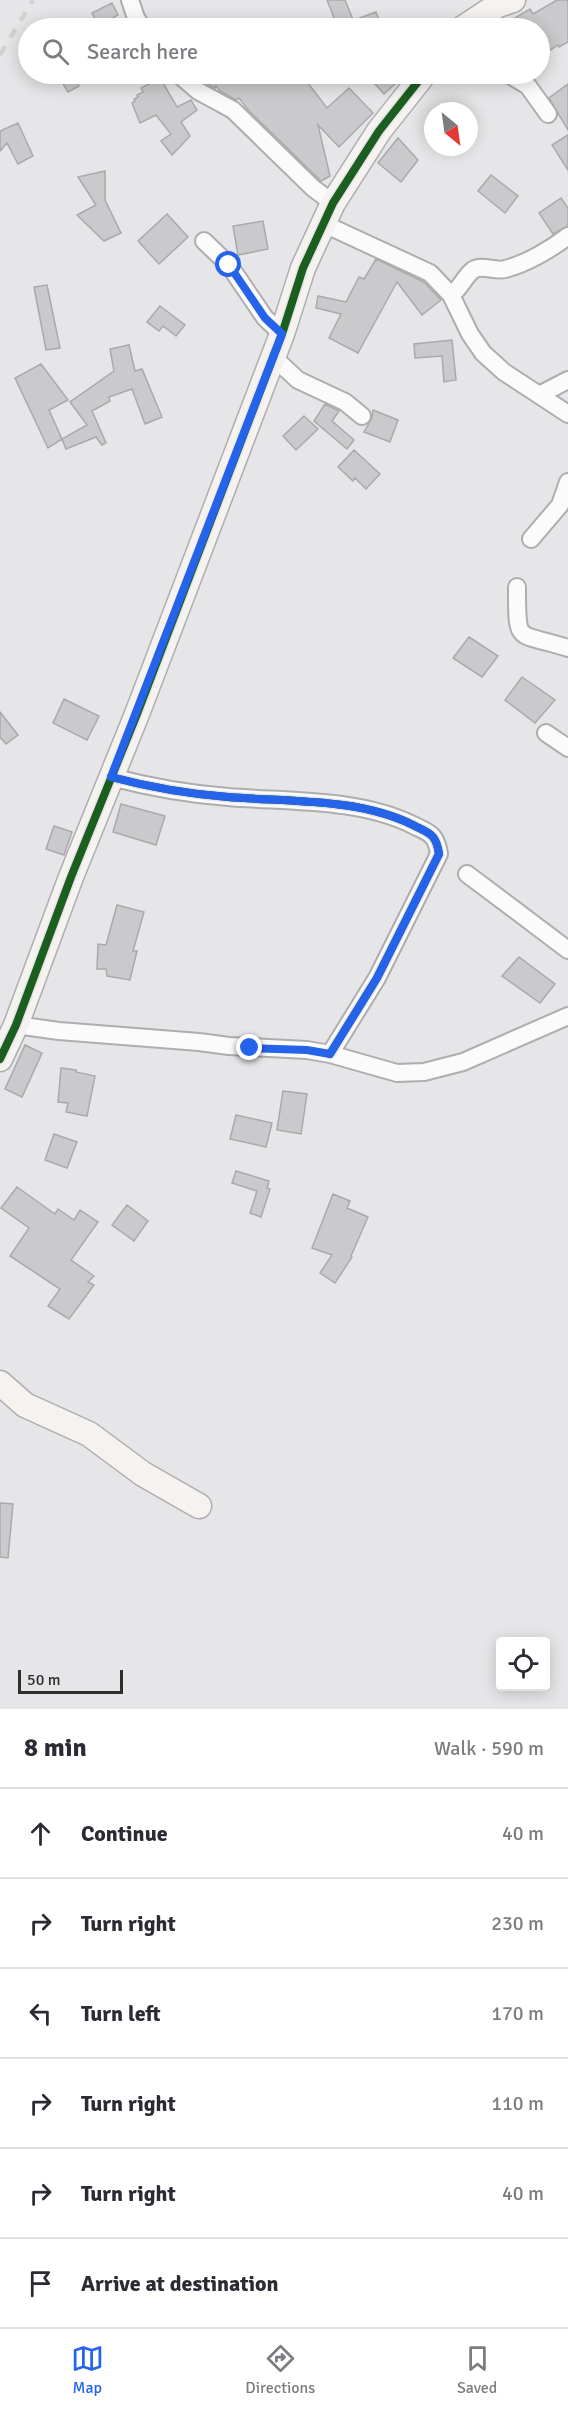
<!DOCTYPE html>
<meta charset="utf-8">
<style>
:root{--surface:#fff;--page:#f7f7f7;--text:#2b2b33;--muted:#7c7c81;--line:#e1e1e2;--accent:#2563eb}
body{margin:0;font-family:Signika,sans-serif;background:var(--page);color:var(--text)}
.controls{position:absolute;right:18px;bottom:18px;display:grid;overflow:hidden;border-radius:6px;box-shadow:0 3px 15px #0003}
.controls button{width:54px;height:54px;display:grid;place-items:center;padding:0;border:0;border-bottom:2px solid var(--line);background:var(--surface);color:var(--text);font:30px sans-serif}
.compass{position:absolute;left:424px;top:102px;width:54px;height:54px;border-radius:50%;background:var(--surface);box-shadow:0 3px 15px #0003;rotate:151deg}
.scale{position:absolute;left:18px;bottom:15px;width:105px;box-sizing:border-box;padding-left:6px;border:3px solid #2f2e2f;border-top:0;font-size:16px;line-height:21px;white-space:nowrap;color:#2f2e2f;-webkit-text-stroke:4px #e7e4e8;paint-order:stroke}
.stop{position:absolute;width:18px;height:18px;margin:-14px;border:4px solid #2563eb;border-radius:50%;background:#fff}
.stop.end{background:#2563eb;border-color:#fff;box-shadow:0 2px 6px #0008}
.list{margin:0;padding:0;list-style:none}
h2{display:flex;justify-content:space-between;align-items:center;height:78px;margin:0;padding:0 24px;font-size:26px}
h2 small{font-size:20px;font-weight:400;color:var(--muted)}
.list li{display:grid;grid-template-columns:39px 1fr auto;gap:18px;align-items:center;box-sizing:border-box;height:90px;padding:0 24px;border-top:2px solid var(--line)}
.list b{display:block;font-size:22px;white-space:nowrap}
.list em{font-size:20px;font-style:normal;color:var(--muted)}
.icon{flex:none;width:33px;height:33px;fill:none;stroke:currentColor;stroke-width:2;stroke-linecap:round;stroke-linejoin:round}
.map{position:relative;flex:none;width:568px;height:1709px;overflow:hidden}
.search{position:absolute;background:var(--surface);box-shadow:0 3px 15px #0003;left:18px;right:18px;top:18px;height:66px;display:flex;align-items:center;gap:15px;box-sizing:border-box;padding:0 21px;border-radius:33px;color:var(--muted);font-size:22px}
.sheet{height:618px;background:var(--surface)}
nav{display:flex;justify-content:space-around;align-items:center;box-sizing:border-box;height:84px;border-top:2px solid var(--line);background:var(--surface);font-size:16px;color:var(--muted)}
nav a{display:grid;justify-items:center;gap:3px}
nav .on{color:var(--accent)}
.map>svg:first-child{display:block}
</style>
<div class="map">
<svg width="568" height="1709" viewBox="0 0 568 1709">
<rect width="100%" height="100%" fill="#e6e5e7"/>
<path fill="#cacacc" stroke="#aaa9ab" stroke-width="1.5" d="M327,0H345L354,22L338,28Z
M557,0H568V42L559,47L558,45L540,57V28H498L530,9L533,14Z
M112,3L118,15L111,19L116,28H100L92,13Z
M376,12L380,23L361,28L357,19Z
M57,74H71L79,86L68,92Z
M194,74H301L327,108L349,88L373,113L339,147L318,125L330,176L321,181L249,111L239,98L236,100L220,91L216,86L215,88L204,82Z
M366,74H385L395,84L384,94Z
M160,78L177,107L191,100L197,110L181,122L190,136L172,155L161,141L171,134L156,115L140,123L132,103L135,101L134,99L138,97L137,95L143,92L141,88Z
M568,84V130L549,98Z
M18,123L33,156L18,164L7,143L0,151V131Z
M568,135V170L552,145Z
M398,138L418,160L401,182L378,163Z
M105,171V200L121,233L104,241L77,215L96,205L78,177Z
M491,175L518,196L505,213L478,191Z
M561,198L568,208V226L553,234L539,213Z
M167,214L188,237L159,264L138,241Z
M263,221L268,249L238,255L233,226Z
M376,259L424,282L441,300L422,315L397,282L358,353L329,338L341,314L316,308L318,296L346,302L359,277L364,279Z
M47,285L60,348L46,350L34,287Z
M160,306L185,325L176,336L163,326L159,331L147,322Z
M452,340L456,380L444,382L442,356L415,358L414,344Z
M129,345L135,371L142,369L162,417L145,424L132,389L109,397L110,401L92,411L106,443L102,445L96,437L66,449L62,439L87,425L70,402L114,371L110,349Z
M41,364L68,400L49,410L62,439L48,448L15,378Z
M325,404L339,411L332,421L354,440L347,449L314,421Z
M373,410L398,420L390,442L364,432L372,418Z
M304,416L318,429L296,450L283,436Z
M354,450L380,474L366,489L355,478L353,481L338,467Z
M469,637L498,656L482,677L453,658Z
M522,677L555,700L535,723L505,700Z
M64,699L99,716L87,740L53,723Z
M0,712L18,735L6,744L0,737Z
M121,804L165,816L156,845L113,832Z
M54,826L72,832L64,855L46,849Z
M117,905L144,912L133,951H137L130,980L107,976L106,969H97L98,944L106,945Z
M519,957L555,984L540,1003L502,976Z
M25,1045L42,1053L22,1097L5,1089Z
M61,1068L76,1070V1072L95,1076L87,1116L66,1112L68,1103L58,1102Z
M283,1091L307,1094L301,1134L277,1130Z
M236,1115L272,1123L266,1147L230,1139Z
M54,1134L77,1142L67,1168L45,1160Z
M236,1171L269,1181L267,1188L270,1189L261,1217L250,1213L257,1191L232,1183Z
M17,1187L55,1214L58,1209L74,1220L80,1210L98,1222L71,1260L94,1276L88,1282L94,1285L69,1319L48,1306L60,1289L10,1256L29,1228L1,1208Z
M333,1194L350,1201L347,1208L368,1217L351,1256L352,1257L335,1283L320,1273L332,1255L312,1248Z
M127,1205L148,1221L134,1241L112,1225Z
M0,1503L13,1504L8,1558L0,1557Z"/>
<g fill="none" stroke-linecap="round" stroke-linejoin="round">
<defs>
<path id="street" d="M130,0L136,18L143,28
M178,74L198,91L233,110L313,188L333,203
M508,74L528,86L548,114
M322,223L430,273L451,295L470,334L483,353L504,372L568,414
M204,241L229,265L265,318L282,334
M451,295C461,288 464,277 473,270C482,264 495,272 505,269C526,264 551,249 568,236
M273,357L298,380L345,402L362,416
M539,395L568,380
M531,539L560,505L568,482
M517,587C517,647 516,631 568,648
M546,733L568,748
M111,777C149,787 189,794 228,797C288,802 359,798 413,825C420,829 428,831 433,837C437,842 438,847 439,854L377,978L330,1054
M467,874L568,950
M16,1025L59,1031L199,1042L229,1046L307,1050L330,1054L397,1073L424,1072L463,1062L568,1016"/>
<path id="secondary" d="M463,28L498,5L513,0
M0,1059L16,1025L71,877L137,714L282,334L303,268L333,203L379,131L424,74
M0,1383L25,1405L89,1434L143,1474L199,1506"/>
</defs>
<use href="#street" stroke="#aeadaf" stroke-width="20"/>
<use href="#secondary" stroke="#aeadaf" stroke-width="27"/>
<use href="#street" stroke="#fbfbfb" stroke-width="16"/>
<use href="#secondary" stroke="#f5f2f0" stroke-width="24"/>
<path stroke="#d2d1d2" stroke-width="4.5" stroke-dasharray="10 10" stroke-linecap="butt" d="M0,55L33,0"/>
<defs>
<path id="cycleway" d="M111,777C149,787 189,794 228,797C288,802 359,798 413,825C420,829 428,831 433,837C437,842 438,847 439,854L377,978L330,1054
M0,1059L16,1025L71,877L137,714L282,334L303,268L333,203L379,131L424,74"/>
</defs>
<use href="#cycleway" stroke="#e7e4e8" stroke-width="11"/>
<use href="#cycleway" stroke="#1b5e20" stroke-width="8"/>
</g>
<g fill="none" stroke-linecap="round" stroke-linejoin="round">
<path stroke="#2563eb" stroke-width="8" d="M229,265L265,318L282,334L111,777C149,787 189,794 228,797C288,802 359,798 413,825C420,829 428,831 433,837C437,842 438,847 439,854L377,978L330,1054L307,1050L250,1048"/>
</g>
</svg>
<div class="controls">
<button><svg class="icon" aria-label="locate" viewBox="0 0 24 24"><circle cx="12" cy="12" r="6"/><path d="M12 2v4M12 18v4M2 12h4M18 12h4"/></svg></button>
</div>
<svg class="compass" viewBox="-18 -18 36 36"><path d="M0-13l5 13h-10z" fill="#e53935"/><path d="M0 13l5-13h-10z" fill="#7c7c81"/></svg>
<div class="scale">50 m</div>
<div class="stop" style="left:229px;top:265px"></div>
<div class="stop end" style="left:250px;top:1048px"></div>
<div class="search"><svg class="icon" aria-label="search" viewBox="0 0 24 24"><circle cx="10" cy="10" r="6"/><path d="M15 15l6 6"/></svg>Search here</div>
</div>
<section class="sheet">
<h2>8 min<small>Walk · 590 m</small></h2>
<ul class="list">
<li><svg class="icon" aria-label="ahead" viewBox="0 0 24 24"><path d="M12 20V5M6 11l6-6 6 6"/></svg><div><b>Continue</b></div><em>40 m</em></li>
<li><svg class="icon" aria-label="right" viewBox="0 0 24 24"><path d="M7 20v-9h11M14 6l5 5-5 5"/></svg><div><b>Turn right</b></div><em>230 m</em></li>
<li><svg class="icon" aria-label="left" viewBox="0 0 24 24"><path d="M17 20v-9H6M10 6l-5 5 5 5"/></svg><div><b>Turn left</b></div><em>170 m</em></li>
<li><svg class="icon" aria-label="right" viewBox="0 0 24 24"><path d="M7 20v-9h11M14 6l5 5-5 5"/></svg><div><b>Turn right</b></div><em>110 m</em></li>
<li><svg class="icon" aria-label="right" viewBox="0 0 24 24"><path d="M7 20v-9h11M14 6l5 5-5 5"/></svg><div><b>Turn right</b></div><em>40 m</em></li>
<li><svg class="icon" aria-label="arrive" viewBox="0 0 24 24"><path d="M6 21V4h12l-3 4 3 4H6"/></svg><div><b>Arrive at destination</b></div></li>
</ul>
</section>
<nav>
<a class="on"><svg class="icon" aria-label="map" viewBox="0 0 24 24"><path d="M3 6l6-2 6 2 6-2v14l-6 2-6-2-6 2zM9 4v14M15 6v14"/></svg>Map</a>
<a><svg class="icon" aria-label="directions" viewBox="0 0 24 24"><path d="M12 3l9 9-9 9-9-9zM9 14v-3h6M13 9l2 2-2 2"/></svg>Directions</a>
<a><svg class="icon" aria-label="saved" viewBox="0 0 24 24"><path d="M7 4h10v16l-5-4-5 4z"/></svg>Saved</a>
</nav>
